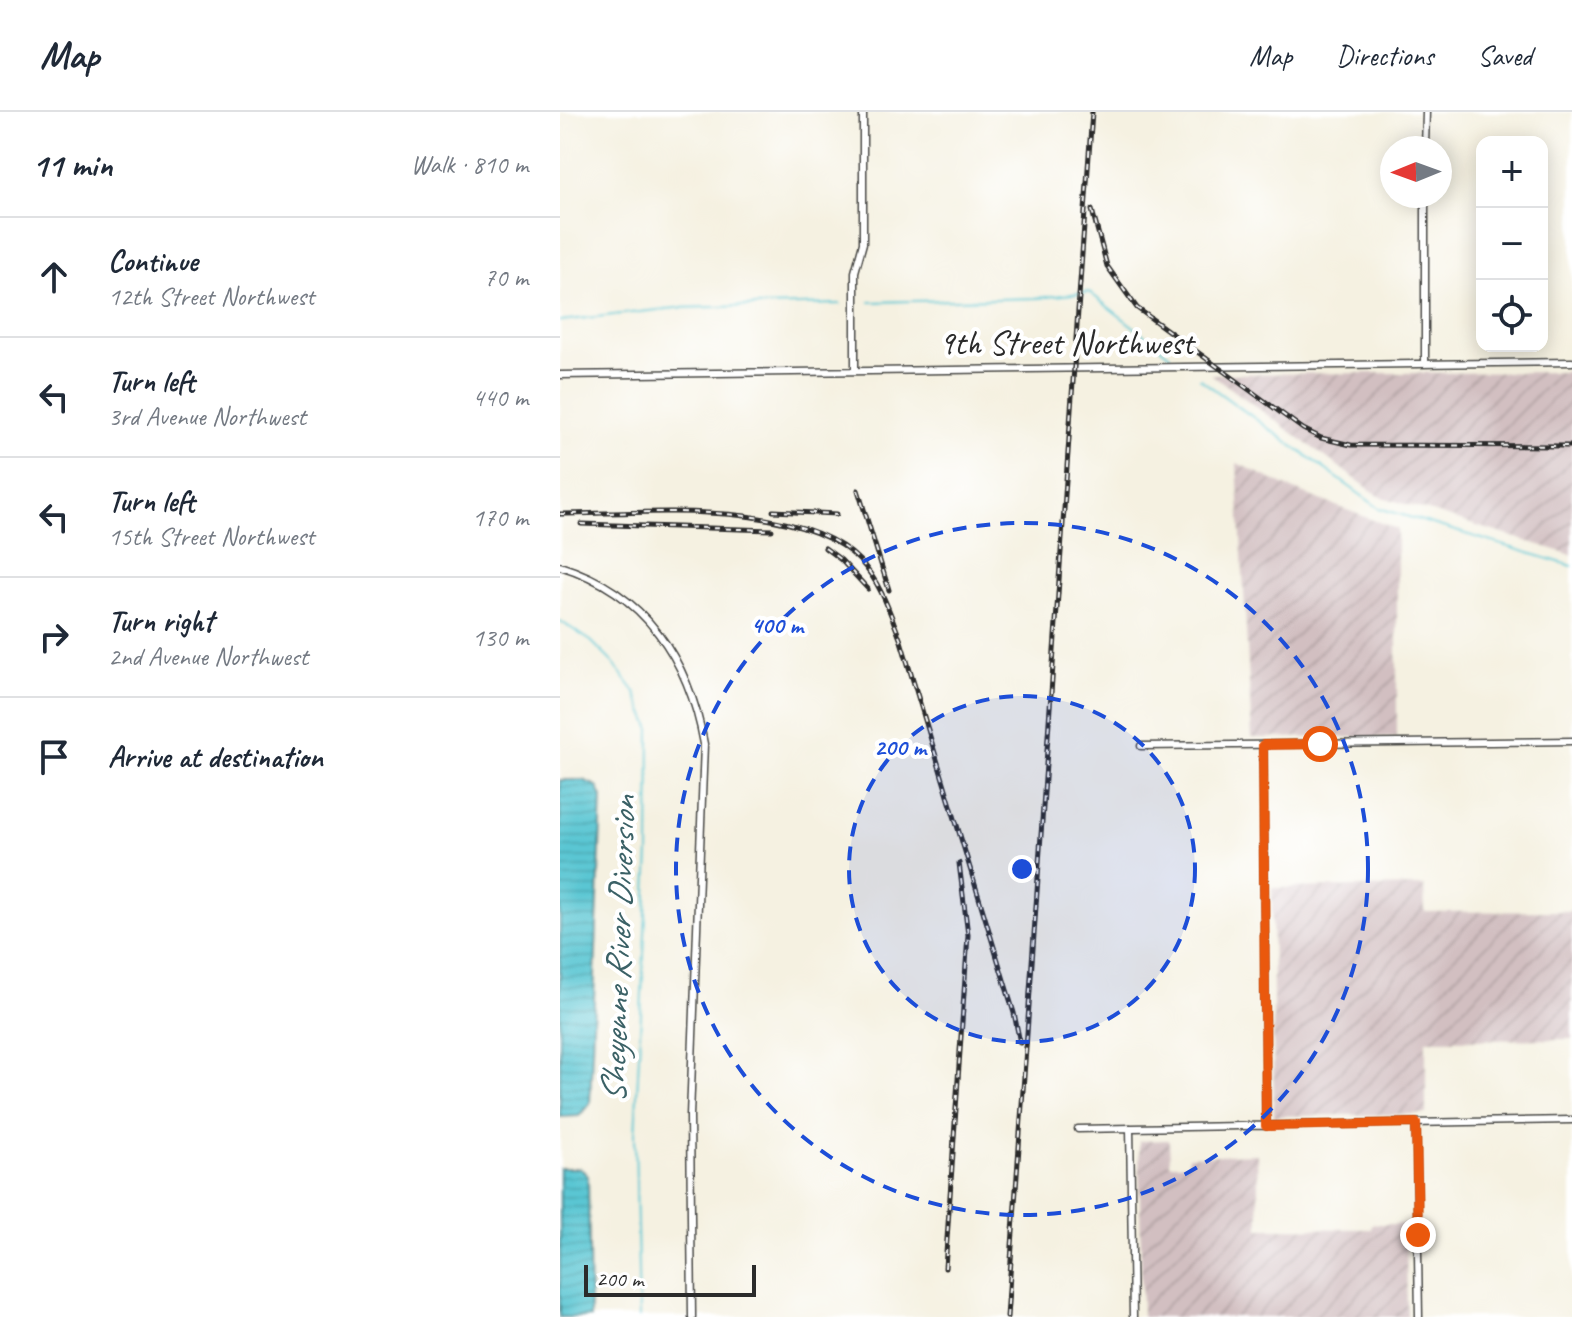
<!DOCTYPE html>
<meta charset="utf-8">
<style>
:root{--surface:#fff;--page:#f6f6f7;--text:#1f2937;--muted:#747a83;--line:#e0e1e3}
body{margin:0;font-family:Caveat,sans-serif;background:var(--page);color:var(--text)}
.controls{position:absolute;right:24px;top:24px;display:grid;overflow:hidden;border-radius:16px;box-shadow:0 4px 20px #0003}
.controls button{width:72px;height:72px;display:grid;place-items:center;padding:0;border:0;border-bottom:2px solid var(--line);background:var(--surface);color:var(--text);font:40px sans-serif}
.compass{position:absolute;left:820px;top:24px;width:72px;height:72px;border-radius:50%;background:var(--surface);box-shadow:0 4px 20px #0003;rotate:269deg}
.scale{position:absolute;left:24px;bottom:20px;width:172px;box-sizing:border-box;padding-left:8px;border:4px solid #2b2b2b;border-top:0;font-size:22px;line-height:28px;white-space:nowrap;color:#2b2b2b;-webkit-text-stroke:6px #fff;paint-order:stroke}
.stop{position:absolute;width:24px;height:24px;margin:-18px;border:6px solid #ea580c;border-radius:50%;background:#fff}
.stop.end{background:#ea580c;border-color:#fff;box-shadow:0 2px 8px #0008}
.list{margin:0;padding:0;list-style:none}
h2{display:flex;justify-content:space-between;align-items:center;height:104px;margin:0;padding:0 32px;font-size:34px}
h2 small{font-size:26px;font-weight:400;color:var(--muted)}
.list li{display:grid;grid-template-columns:52px 1fr auto;gap:24px;align-items:center;box-sizing:border-box;height:120px;padding:0 32px;border-top:2px solid var(--line)}
.list b{display:block;font-size:30px;white-space:nowrap}
.list p{margin:0;font-size:26px;white-space:nowrap;color:var(--muted)}
.list em{font-size:26px;font-style:normal;color:var(--muted)}
.icon{flex:none;width:44px;height:44px;fill:none;stroke:currentColor;stroke-width:2;stroke-linecap:round;stroke-linejoin:round}
.map{position:relative;flex:none;width:1012px;height:1205px;overflow:hidden}
header{display:flex;align-items:center;gap:48px;box-sizing:border-box;height:112px;padding:0 40px;background:var(--surface);border-bottom:2px solid var(--line)}
header strong{font-size:38px}
nav{display:flex;gap:44px;margin-inline-start:auto;font-size:28px}
main{display:flex}
aside{flex:1;background:var(--surface)}
.map>svg:first-child{display:block}
</style>
<header>
<strong>Map</strong>
<nav><a>Map</a><a>Directions</a><a>Saved</a></nav>
</header>
<main>
<aside>
<h2>11 min<small>Walk · 810 m</small></h2>
<ul class="list">
<li><svg class="icon" aria-label="ahead" viewBox="0 0 24 24"><path d="M12 20V5M6 11l6-6 6 6"/></svg><div><b>Continue</b><p>12th Street Northwest</p></div><em>70 m</em></li>
<li><svg class="icon" aria-label="left" viewBox="0 0 24 24"><path d="M17 20v-9H6M10 6l-5 5 5 5"/></svg><div><b>Turn left</b><p>3rd Avenue Northwest</p></div><em>440 m</em></li>
<li><svg class="icon" aria-label="left" viewBox="0 0 24 24"><path d="M17 20v-9H6M10 6l-5 5 5 5"/></svg><div><b>Turn left</b><p>15th Street Northwest</p></div><em>170 m</em></li>
<li><svg class="icon" aria-label="right" viewBox="0 0 24 24"><path d="M7 20v-9h11M14 6l5 5-5 5"/></svg><div><b>Turn right</b><p>2nd Avenue Northwest</p></div><em>130 m</em></li>
<li><svg class="icon" aria-label="arrive" viewBox="0 0 24 24"><path d="M6 21V4h12l-3 4 3 4H6"/></svg><div><b>Arrive at destination</b></div></li>
</ul>
</aside>
<div class="map">
<svg width="1012" height="1205" viewBox="0 0 1012 1205">
<defs>
<pattern id="industrial-furrows" width="10" height="10" patternUnits="userSpaceOnUse" patternTransform="scale(2)"><rect width="10" height="10" fill="#d2bfc1"/><path d="M-1 1l2-2M0 10L10 0M9 11l2-2" fill="none" stroke="#b4a4a6"/></pattern>
<pattern id="water-rules" width="6" height="5" patternUnits="userSpaceOnUse" patternTransform="scale(2)"><rect width="6" height="5" fill="#5ac6d3"/><path d="M0 2.5h6" fill="none" stroke="#4eaab5"/></pattern>
</defs>
<rect width="100%" height="100%" fill="#fff"/>
<filter id="ink" filterUnits="userSpaceOnUse"><feTurbulence type="fractalNoise" baseFrequency=".0125" numOctaves="2"/><feDisplacementMap in="SourceGraphic" scale="16" xChannelSelector="R" yChannelSelector="G"/><feConvolveMatrix kernelMatrix="1 2 1 2 8 2 1 2 1" color-interpolation-filters="sRGB"/></filter>
<filter id="wash" filterUnits="userSpaceOnUse"><feTurbulence type="fractalNoise" baseFrequency=".006" numOctaves="4" result="noise"/><feDisplacementMap in="SourceGraphic" scale="32" xChannelSelector="R" yChannelSelector="G"/><feGaussianBlur stdDeviation="1.8" result="paint"/><feColorMatrix in="noise" values="0 0 0 0 0 0 0 0 0 0 0 0 0 0 0 0 0 1.4 0 .05"/><feComposite in="paint" operator="in"/></filter>
<g filter="url(#wash)">
<rect width="100%" height="100%" fill="#f5f1e1"/>
<path fill="url(#industrial-furrows)" d="M1012,260V443L819,384L651,262Z
M677,351L734,378L837,417V625L692,626Z
M864,774L865,800L1012,799V927L866,928V1002L714,1004L712,776Z
M609,1028L610,1052H628V1044L697,1042L699,1116L811,1117L812,1112H846L847,1205H582L579,1029Z"/>
<path fill="url(#water-rules)" stroke="#42787f" stroke-width="2" d="M0,668H23L37,674L42,685L30,991L19,1004L0,1005Z
M0,1056H20L28,1064L30,1205H0Z"/>
<g fill="none" stroke-linecap="round" stroke-linejoin="round">
<path stroke="#5ac6d3" stroke-width="2" d="M310,190L478,186L529,180L610,243
M0,209L116,196L280,192
M640,267L819,396L1012,454
M0,509L31,529L53,551L75,580L90,615L89,740L75,1024L79,1205"/>
</g>
</g>
<g filter="url(#ink)">
<g fill="none" stroke-linecap="round" stroke-linejoin="round">
<defs>
<path id="minor" d="M865,36L866,0
M865,84V250
M295,259V160L303,131V0
M0,263L1012,250
M0,454C85,480 129,548 144,632L130,1004L132,1205
M703,633L706,1014
M581,634L1012,629
M856,1011L859,1205
M570,1016L573,1205
M518,1017L1012,1008"/>
</defs>
<use href="#minor" stroke="#494946" stroke-width="9"/>
<use href="#minor" stroke="#fff" stroke-width="6"/>
<defs>
<path id="rail" d="M532,98L547,154L577,196L743,317L761,326L791,333L1012,334
M298,378L329,478
M213,399L277,402
M0,402C82,402 240,385 300,449C321,471 330,501 341,529L454,901L460,931
M21,412L212,418
M265,436L281,448L308,477
M385,1156L408,823L399,751
M447,1205L532,0"/>
</defs>
<use href="#rail" stroke="#2b2b2b" stroke-width="5"/>
<use href="#rail" stroke="#fff" stroke-width="2" stroke-dasharray="6" stroke-linecap="butt"/>
</g>
</g>
<g fill="none" stroke-linecap="round" stroke-linejoin="round" filter="url(#ink)">
<path stroke="#ea580c" stroke-width="10" d="M760,632L703,633L706,1014L856,1011L858,1123"/>
</g>
<circle cx="462" cy="757" r="173" fill="#1d4ed8" fill-opacity=".12"/>
<g fill="none" stroke="#1d4ed8" stroke-width="4" stroke-dasharray="14 10">
<circle cx="462" cy="757" r="173"/>
<circle cx="462" cy="757" r="346"/>
</g>
<g text-anchor="middle" dominant-baseline="central" stroke-width="8" stroke-linejoin="round" paint-order="stroke">
<g font-size="34" fill="#2b2b2b" stroke="#fff">
<text x="506" y="230">9th Street Northwest</text>
</g>
<g font-size="36" font-style="italic" fill="#3b6166" stroke="#fff">
<text transform="translate(58 838) rotate(-88)">Sheyenne River Diversion</text>
</g>
</g>
<circle cx="462" cy="757" r="12" fill="#1d4ed8" stroke="#fff" stroke-width="4"/>
<g font-size="24" text-anchor="middle" font-weight="bold" fill="#1d4ed8" stroke="#fff" stroke-width="8" stroke-linejoin="round" paint-order="stroke">
<text x="217" y="521">400 m</text>
<text x="340" y="643">200 m</text>
</g>
</svg>
<div class="controls">
<button>+</button>
<button>−</button>
<button><svg class="icon" aria-label="locate" viewBox="0 0 24 24"><circle cx="12" cy="12" r="6"/><path d="M12 2v4M12 18v4M2 12h4M18 12h4"/></svg></button>
</div>
<svg class="compass" viewBox="-18 -18 36 36"><path d="M0-13l5 13h-10z" fill="#e53935"/><path d="M0 13l5-13h-10z" fill="#747a83"/></svg>
<div class="scale">200 m</div>
<div class="stop" style="left:760px;top:632px"></div>
<div class="stop end" style="left:858px;top:1123px"></div>
</div>
</main>
